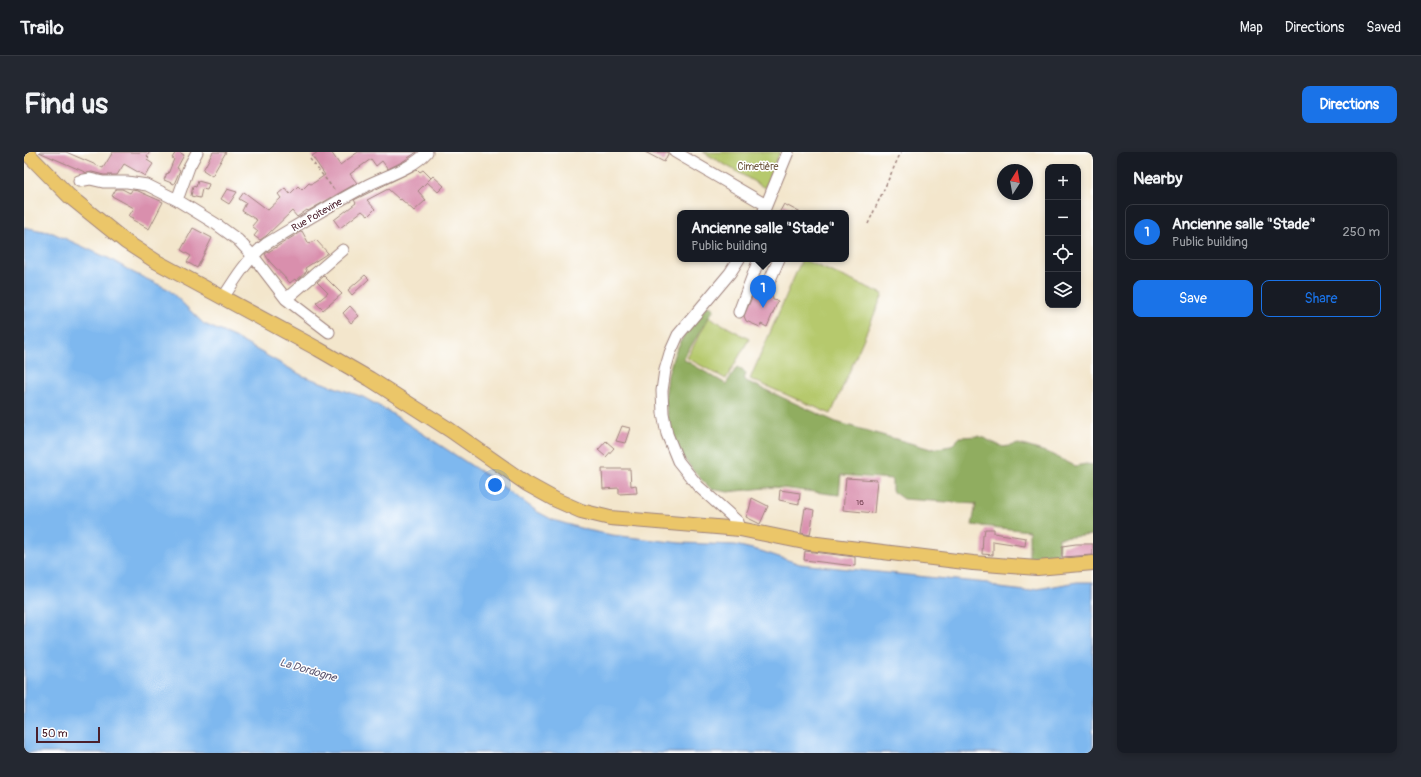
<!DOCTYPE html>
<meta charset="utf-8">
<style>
:root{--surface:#171b24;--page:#242831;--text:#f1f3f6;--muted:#9ea1a6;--line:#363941;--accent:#1a73e8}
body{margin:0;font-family:Pangolin,sans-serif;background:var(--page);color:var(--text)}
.controls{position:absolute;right:12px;top:12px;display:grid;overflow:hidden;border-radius:8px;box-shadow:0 2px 6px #0003}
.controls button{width:36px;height:36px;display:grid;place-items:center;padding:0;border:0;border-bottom:1px solid var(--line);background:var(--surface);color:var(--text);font:20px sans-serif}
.compass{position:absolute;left:973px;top:12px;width:36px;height:36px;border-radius:50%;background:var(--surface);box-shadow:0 2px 6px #0003;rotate:11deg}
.scale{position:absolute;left:12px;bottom:10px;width:64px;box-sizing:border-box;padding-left:4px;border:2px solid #4a1f2b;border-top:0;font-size:11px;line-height:14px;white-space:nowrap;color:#4a1f2b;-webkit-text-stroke:3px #fff;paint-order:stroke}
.you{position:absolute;left:471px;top:333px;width:14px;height:14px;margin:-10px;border:3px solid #fff;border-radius:50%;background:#1a73e8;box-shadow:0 0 0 6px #1a73e833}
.badge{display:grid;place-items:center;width:26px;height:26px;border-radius:50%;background:var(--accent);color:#fff;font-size:13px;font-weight:700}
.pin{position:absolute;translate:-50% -33px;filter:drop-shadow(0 1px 2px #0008)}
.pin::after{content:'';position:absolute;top:21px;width:14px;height:12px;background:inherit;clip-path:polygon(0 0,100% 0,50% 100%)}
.popup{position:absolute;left:653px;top:58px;width:172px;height:52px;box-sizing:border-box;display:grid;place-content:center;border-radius:8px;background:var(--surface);filter:drop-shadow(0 1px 3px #0005);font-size:13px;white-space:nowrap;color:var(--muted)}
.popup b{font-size:15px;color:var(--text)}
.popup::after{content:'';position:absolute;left:50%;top:100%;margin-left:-8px;border:8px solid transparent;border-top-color:var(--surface)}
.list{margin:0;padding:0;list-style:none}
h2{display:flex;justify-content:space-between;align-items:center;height:52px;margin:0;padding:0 16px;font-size:17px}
h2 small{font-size:13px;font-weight:400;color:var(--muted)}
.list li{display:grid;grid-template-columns:26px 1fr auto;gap:12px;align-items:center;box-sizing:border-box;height:56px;margin:0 8px 8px;padding:0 8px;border:1px solid var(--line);border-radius:8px}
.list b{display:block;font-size:15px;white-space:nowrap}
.list p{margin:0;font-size:13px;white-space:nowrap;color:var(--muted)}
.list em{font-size:13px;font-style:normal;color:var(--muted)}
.actions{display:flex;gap:8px;padding:12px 16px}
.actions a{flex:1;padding:9px 0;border:1px solid var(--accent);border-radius:8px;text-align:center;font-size:14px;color:var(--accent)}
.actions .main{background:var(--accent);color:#fff}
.icon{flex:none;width:22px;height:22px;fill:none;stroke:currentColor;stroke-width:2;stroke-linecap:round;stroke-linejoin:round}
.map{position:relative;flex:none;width:1069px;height:601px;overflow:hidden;border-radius:8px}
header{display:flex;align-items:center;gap:24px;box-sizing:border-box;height:56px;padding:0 20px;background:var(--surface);border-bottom:1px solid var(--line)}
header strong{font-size:19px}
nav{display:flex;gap:22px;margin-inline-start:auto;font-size:14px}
.intro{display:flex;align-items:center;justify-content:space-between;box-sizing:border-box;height:96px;padding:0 24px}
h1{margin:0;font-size:28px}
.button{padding:10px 18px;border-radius:8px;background:var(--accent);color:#fff;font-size:14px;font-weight:700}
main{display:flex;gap:24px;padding:0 24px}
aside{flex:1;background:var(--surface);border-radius:8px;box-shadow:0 2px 6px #0003}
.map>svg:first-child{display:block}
</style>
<header>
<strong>Trailo</strong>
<nav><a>Map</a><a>Directions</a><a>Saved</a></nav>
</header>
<div class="intro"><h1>Find us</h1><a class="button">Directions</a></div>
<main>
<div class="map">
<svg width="1069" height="601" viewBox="0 0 1069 601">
<rect width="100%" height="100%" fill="#fff"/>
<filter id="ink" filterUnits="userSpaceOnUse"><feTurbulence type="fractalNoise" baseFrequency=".025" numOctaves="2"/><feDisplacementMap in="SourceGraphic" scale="8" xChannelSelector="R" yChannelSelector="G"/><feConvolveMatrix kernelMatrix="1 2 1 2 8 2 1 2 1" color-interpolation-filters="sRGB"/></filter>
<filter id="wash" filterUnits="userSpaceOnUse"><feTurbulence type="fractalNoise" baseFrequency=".012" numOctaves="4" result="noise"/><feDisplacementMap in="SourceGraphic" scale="16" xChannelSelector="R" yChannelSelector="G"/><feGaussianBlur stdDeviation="0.9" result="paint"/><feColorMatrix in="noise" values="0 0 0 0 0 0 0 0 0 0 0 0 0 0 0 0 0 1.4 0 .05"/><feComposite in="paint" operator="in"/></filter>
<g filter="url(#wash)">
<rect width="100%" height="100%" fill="#f3e6cc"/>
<path fill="#b6c96d" stroke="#80744c" d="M679,0H756L741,36Z
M778,107L859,142L807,262L726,227Z
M685,165L725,187L702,227L663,206Z"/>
<path fill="#90ad60" stroke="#6d6646" d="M684,153L690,157L659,207L702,232L713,215L722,221L720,228L812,270L907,297L927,294L936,285L955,284L979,295L995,292L1025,301L1051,314L1062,312L1069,313V383L1035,386L1034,406H1005V379L948,373L952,352L879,347L868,339V327L817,323L815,343L750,335L704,340L687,337L671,321L654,298L646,277L641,247L644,223L650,203L662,179Z"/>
<path fill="#7eb8ef" stroke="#646c8d" d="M0,75L29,81L86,107L110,121L144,137L180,172L210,185L279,224L339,245L364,259L468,327L514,360L529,368L563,378L588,383L656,391L711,393L737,399L776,412L932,428L964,431L975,436L1002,439L1053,430H1069V601H3L0,600Z"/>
<g id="blocks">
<path fill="#d98fad" d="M15,0H42L79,16L89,0H126L123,4L125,6L123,8L129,12L121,24L100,12L93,23H80L68,20L63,21Z
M152,0H155L160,3L153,16L156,18L150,32L140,28L143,21L144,22L150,7L148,6Z
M189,0H202L188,24L179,18Z
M294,0H307L316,13L334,0H393L378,10L364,17L358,9L352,14L347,7L326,22L333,31L284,59L283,58L273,65L268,59L242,84L236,88L230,84L234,79L228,74L233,68L218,59L222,51L215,47L220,40L244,58L257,46L254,42L261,36L266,42L274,34L278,38L285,31L287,32L291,30L301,23L288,4Z
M621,0H644V2L640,10Z
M393,17L396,20L399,18L407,26L394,39L402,48L390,59L377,47L376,48L364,37L343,48L351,57L344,64L338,59L316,76L310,68L332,51L330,48Z
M409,24L420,34L414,40L403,30Z
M174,29L185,32L183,38L178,37L176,46L167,44L169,34L172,35Z
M92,37H98L106,41L108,38L114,39L139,50L125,77L109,68L110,66L105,64L110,56L88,44Z
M203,37L213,40L205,52L197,47Z
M760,52L777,61H755Z
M169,76L188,86L173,116L163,110L167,104L157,98Z
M278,79L285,92L292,88L304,101L281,116L283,119L272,129L271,127L266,131L246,110L241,102Z
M341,123L345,127L328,143L324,138Z
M300,124L318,142L299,158L292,151L304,141L293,130Z
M731,138L737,139L738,143L744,145L748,142L749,148L754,149L743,175L737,172L736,175L722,169L720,164Z
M326,154L335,164L327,171L319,161Z
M598,274L606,276L601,291L592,289Z
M582,289L590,296L582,305L574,298Z
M578,317H606L607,334L612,333L613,341L595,342V336L579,337Z
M822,326L853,328L850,361L819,358Z
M756,338L776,341L775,352L755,348Z
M728,346L744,354L736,372L722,365L725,358Z
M781,356L790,358L786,383L777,381Z
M961,377H970V381L1002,386L1001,394L969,389V403L958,402L959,383H960Z
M1052,392H1069V403L1038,405V394Z
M781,399L831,405V414L780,408Z"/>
</g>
</g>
<g filter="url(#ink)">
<use href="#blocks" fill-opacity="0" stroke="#9e827c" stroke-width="1"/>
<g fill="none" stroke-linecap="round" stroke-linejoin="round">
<defs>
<path id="minor" d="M651,0L742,53
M55,29L66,27L79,30H103L123,33L153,48L192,72L214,88L229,104L262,147L305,180
M153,48L165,15L173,0
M739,61L764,0
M715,107L706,121L654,183L646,201L641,218L638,239L639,261L643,282L654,309L674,334L714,370L716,377
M728,129L738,132L745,130L755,107
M199,146C211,127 224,106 242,92C274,73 306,53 340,35C360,24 387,18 403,0
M262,147L319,98
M715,160L735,107"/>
<path id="major" d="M2,0L45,44L102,90L133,110L294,197L346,227L426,278L503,332L532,348L557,359L586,366L716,377L785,391L949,411L1013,416L1069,411"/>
</defs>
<use href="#minor" stroke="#9e827c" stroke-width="13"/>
<use href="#major" stroke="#9e827c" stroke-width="16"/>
<path stroke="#9e827c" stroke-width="1.5" stroke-dasharray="3 3" stroke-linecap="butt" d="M286,7L312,40
M844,72L877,0"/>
<use href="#minor" stroke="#fff" stroke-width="11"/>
<use href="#major" stroke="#ebc669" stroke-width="14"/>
</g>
</g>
<g text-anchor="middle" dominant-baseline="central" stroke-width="3" stroke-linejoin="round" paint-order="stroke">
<g font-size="8" fill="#6e3b4c">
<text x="836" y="350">16</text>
</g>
<g font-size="10" fill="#705a42" stroke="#fff">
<text x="734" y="15">Cimetière</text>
</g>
<g font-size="10" fill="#4a1f2b" stroke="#fff">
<text transform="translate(293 63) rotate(-30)">Rue Poitevine</text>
</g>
<g font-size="11" font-style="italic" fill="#5c5570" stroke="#fff">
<text transform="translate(284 518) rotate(16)">La Dordogne</text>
</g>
</g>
</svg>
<div class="controls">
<button>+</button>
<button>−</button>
<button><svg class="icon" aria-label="locate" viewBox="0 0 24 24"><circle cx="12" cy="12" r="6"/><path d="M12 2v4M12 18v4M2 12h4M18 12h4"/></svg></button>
<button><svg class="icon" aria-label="layers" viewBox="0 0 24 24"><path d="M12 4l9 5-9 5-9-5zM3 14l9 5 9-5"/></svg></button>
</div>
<svg class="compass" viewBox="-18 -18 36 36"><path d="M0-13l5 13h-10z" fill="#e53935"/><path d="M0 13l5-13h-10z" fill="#9ea1a6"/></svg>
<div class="scale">50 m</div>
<div class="you"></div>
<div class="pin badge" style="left:739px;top:156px">1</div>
<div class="popup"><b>Ancienne salle &quot;Stade&quot;</b>Public building</div>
</div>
<aside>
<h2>Nearby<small></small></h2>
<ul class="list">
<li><span class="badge">1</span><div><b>Ancienne salle &quot;Stade&quot;</b><p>Public building</p></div><em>250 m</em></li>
</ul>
<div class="actions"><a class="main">Save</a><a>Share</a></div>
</aside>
</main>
